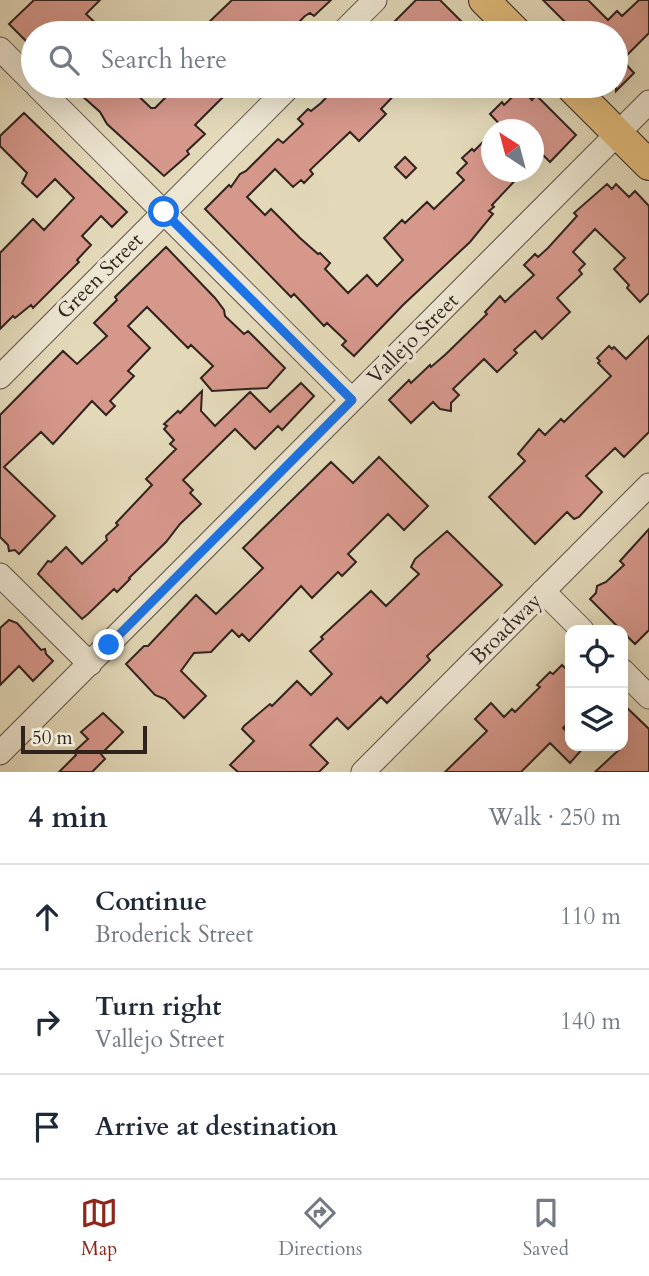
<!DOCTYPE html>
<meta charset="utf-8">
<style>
:root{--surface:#fff;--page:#f2f2f3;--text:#1f2937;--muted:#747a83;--line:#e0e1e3;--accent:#8f2418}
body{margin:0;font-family:Cardo,serif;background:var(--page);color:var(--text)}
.controls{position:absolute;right:21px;bottom:21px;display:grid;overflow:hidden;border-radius:14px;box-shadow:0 7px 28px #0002}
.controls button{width:63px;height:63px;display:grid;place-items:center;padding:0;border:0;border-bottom:2px solid var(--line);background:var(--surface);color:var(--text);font:35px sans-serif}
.compass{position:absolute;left:481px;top:119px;width:63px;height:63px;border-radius:50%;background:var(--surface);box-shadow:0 7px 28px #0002;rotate:324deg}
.scale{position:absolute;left:21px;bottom:18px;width:126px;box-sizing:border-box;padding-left:7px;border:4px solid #30231e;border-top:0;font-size:19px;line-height:24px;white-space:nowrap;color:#30231e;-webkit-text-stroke:5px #ede6d2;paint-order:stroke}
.stop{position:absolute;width:21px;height:21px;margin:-16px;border:5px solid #1a73e8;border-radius:50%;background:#fff}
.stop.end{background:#1a73e8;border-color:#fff;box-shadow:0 2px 7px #0008}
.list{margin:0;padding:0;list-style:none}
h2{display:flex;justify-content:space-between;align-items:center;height:91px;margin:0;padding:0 28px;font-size:30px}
h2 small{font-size:23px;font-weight:400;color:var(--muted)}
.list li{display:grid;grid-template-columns:46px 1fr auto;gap:21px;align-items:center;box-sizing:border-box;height:105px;padding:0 28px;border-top:2px solid var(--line)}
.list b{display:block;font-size:26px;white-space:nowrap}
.list p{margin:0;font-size:23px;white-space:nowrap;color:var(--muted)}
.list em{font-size:23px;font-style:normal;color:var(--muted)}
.icon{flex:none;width:38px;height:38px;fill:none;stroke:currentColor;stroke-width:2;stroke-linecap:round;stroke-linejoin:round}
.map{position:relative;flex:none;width:649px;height:772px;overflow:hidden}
.search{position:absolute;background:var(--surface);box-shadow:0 7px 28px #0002;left:21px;right:21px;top:21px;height:77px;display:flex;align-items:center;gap:18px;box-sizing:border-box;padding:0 24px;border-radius:38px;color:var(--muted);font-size:26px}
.sheet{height:406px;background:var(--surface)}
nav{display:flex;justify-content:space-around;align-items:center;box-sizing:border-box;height:98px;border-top:2px solid var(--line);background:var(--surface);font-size:19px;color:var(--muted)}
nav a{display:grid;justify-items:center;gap:4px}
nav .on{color:var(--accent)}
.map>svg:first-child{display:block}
</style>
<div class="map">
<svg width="649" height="772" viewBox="0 0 649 772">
<rect width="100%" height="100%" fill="#e3d9b9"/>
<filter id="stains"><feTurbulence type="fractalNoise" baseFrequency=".00286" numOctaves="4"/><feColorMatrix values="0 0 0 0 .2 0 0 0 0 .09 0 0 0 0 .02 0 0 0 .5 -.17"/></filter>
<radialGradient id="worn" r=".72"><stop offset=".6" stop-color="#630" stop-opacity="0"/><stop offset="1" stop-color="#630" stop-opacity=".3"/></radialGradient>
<path fill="#d7988c" stroke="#30231e" stroke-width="2" d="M34,0H100L86,14L106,33H33V48L9,24Z
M232,0H331L314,16L310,13L305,16L288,33H214L206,25Z
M416,0H440L473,33H383Z
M543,0H588L608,20L617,11L622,16L639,0H649V33L622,60L634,73L616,91V33H576Z
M71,86H128L151,108H155L177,86H220L227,93L195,125L205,134L187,151L189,154L164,176L107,124L100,112Z
M337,86L343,91L348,86H403L381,109L386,114L359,141L350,132L310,170L313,174L304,183L301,180L293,187L275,169L247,197L265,215L271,209L300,238L318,254L320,253L330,263L325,269L348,293L367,275L377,286L403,260L384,238L402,220L405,223L427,202L434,209L464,180L457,173L467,163L462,158L472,149L474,151L492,133V172H523L492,205L494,207L489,211L493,214L470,242L403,305L354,356L342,345L346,341L327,323L324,326L294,294L291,297L205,209L229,185L231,187L240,174L246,171L278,139L283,143L303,124L298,119L308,109L311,111L321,103Z
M521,89L532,100L536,95L576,135L550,162L541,153L534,161V130H505L490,114L502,102L504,105Z
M24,113L127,212L112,227L101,216L82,236L91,245L77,260L79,262L33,308L31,305L15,318L13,316L0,329V253L33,219L44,230L74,198L55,179L37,197L22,183L27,173L0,146V136Z
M405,157L416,168L406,178L395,167Z
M607,184L612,189L616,184L629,197L635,191L649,206V293L640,302L627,288L629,285L614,269L625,258L595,229L573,252L585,264L579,270L582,274L557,298L570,312L542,339L535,331L514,350L517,353L497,372L484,359L453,389L459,395L451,403V411L440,409L433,402L411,423L389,400L409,380L411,383L430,365L431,367L446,354L487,314L485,312L500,296L505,302L534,275L524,265L535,254L538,257L548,248L577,216L574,213Z
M166,247L215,298L224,310L225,316L244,334L248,331L285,368L267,388L212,391L201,378L213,366L191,345L188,348L147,307L128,326L150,348L128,371L134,376L110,401L115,406L106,415L92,401L53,444L41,432L4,467L55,516L19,554L15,550L9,551L8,545L0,537V415L63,351L77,364L107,336L94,323L117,300L115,297Z
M649,336V432L624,457L615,448L586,476L602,492L579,517L574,519L567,512L535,544L489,497L525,461L518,454L539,429L545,435L561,419L564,422L611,376L598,363L600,361L597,358L609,346L612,349L614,347L626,359Z
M301,383L314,396L282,430L278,426L255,449L235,429L183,480L193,490L190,493L201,504L180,524L166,542L129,578L130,579L117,592L114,589L88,614L82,619L38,574L48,561L51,562L66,547L82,564L107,540L106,536L118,525L116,523L152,485L146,479L176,449L170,444L174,440L164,429L167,426L164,424L178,411L180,413L202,391L201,411L215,426L250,392L270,412Z
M379,457L428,506L404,530L388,514L348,554L356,562L342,576L338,572L312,598L301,586L249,641L242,634L239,637L232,630L211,652L194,653L181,671L206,696L184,718L165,699L155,695L126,664L144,646H148L196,595L216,614L263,568L243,548L331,462L353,483Z
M649,529V630L635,644L590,599L596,593L597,586L606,582L624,565L620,561Z
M447,531L502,585L427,656L430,660L387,703L381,697L348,729L337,718L310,745L328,763L319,772H238L230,765L254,741L242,729L244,726L270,704L272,706L297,681L311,695L332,674L310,651L323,639L321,637L371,591L386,606L419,574L411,567L415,559Z
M9,620L17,623L41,650L45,649L46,654L53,661L33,681L19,666L0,685V628Z
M562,665L570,673V721L563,728L570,735V746H585L570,763L550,743L521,772H445L487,731L475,719L491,703L504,717L512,709L515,712L540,687L537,685L550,672L553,674Z
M623,704L649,729V772H595L623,746Z
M103,713L123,732L101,754L105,759L92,772H59L76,755L74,752L88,739L81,732Z"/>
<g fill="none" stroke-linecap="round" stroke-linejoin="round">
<defs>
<path id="minor" d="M342,33L375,0
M0,49L33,82
M37,86L352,400
M0,377L290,86
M0,575L90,664
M543,591L582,630
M623,671L649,697
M0,753L649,102
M363,772L649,485"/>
<path id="major" d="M484,0L517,33
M570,86L649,165"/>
</defs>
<use href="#minor" stroke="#5d5045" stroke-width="25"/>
<use href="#major" stroke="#30231e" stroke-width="32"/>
<use href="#minor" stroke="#ede6d2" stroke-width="23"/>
<use href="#major" stroke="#e2bc7c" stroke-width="30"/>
</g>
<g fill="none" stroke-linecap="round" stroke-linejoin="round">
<path stroke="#1a73e8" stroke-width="9" d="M109,645L352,400L164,212"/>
</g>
<g text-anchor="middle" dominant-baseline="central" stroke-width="7" stroke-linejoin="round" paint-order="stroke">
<g font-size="21" fill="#30231e" stroke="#ede6d2">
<text transform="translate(100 276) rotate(-45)">Green Street</text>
<text transform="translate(413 339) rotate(-45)">Vallejo Street</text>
<text transform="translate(506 629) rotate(-45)">Broadway</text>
</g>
</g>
<rect width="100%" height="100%" filter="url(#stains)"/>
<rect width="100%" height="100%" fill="url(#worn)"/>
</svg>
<div class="controls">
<button><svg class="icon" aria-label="locate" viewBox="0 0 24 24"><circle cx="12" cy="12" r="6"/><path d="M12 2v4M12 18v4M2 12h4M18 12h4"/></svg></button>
<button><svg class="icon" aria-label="layers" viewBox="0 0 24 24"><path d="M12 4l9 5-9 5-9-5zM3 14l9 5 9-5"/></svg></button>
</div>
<svg class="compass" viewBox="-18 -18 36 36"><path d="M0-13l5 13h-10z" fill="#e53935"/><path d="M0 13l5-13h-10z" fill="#747a83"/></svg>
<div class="scale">50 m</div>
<div class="stop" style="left:164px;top:212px"></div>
<div class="stop end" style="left:109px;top:645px"></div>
<div class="search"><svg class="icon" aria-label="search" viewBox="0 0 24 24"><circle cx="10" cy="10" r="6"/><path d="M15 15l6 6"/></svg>Search here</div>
</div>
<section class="sheet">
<h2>4 min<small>Walk · 250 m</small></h2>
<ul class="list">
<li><svg class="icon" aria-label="ahead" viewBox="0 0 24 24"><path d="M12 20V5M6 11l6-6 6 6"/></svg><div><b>Continue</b><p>Broderick Street</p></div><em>110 m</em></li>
<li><svg class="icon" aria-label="right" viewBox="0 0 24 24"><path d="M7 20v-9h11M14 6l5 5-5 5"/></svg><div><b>Turn right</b><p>Vallejo Street</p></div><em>140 m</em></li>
<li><svg class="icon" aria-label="arrive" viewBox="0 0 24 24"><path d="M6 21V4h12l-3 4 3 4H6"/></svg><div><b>Arrive at destination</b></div></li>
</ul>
</section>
<nav>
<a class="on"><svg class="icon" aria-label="map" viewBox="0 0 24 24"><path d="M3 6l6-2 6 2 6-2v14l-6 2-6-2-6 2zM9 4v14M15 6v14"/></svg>Map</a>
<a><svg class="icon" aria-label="directions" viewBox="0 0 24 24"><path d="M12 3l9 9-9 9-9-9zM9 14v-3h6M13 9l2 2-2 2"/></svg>Directions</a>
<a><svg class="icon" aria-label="saved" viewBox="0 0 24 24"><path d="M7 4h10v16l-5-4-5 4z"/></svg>Saved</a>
</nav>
